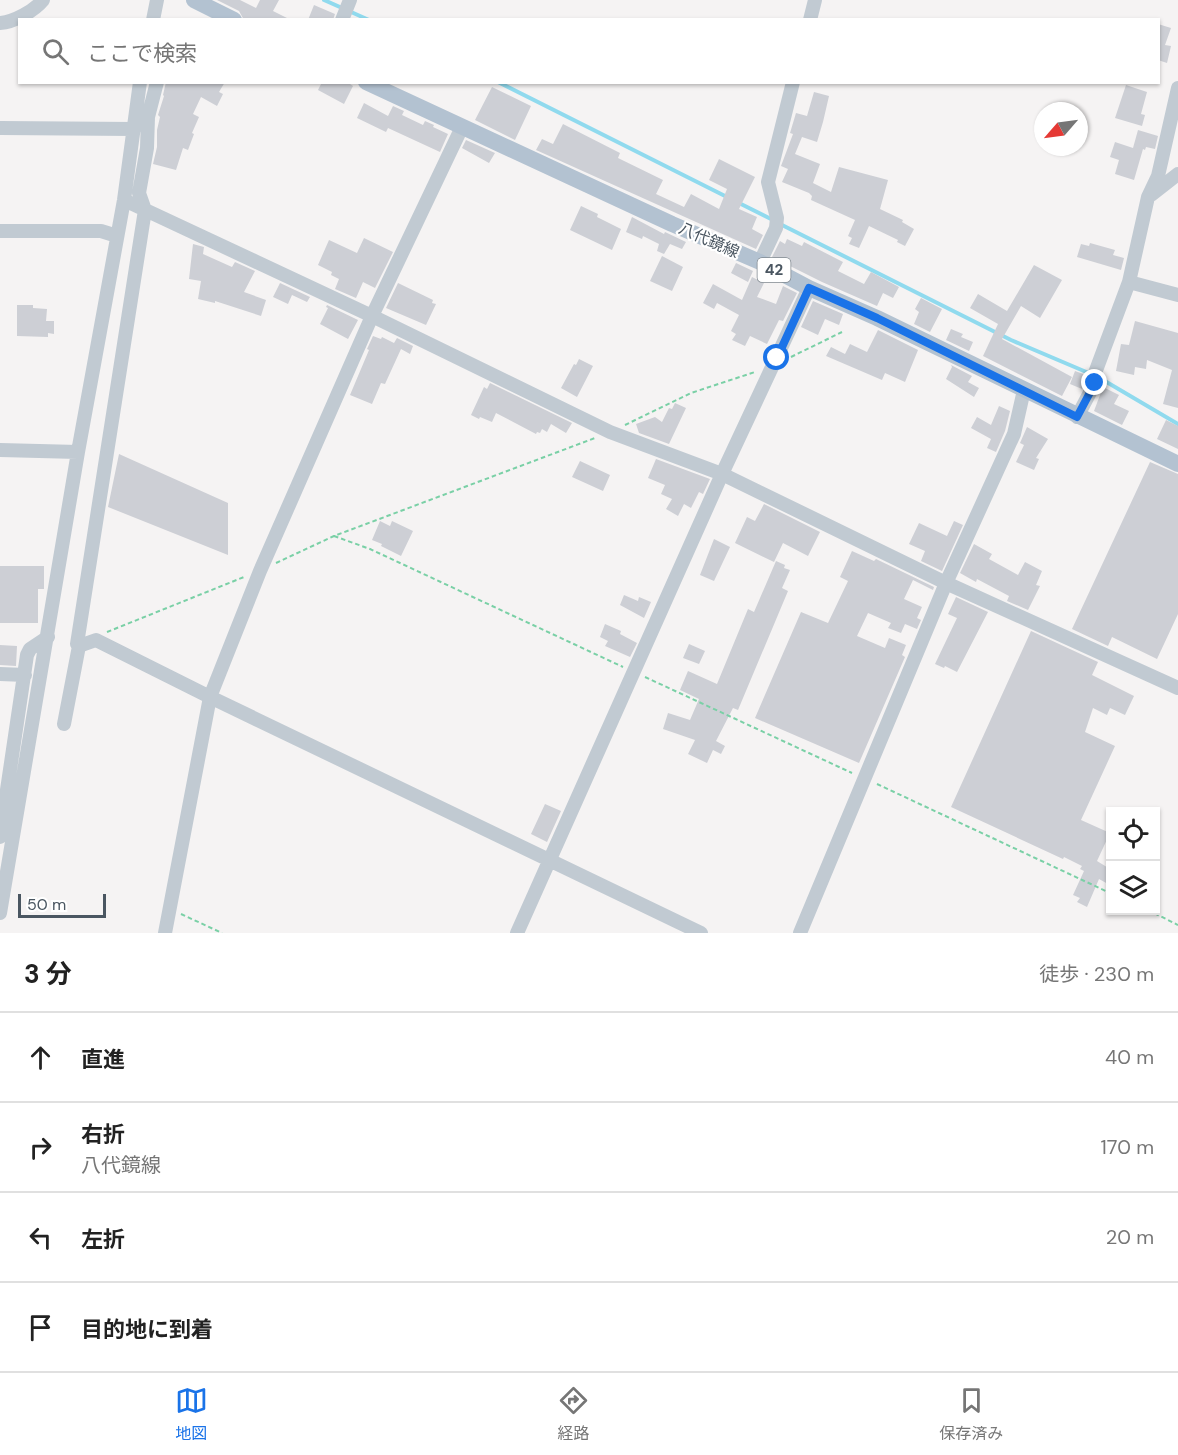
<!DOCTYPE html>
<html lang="ja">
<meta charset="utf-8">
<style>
:root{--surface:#fff;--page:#f6f6f6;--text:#222;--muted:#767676;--line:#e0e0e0;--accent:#1a73e8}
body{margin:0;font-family:"DM Sans","Noto Sans JP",sans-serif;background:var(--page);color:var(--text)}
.controls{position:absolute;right:18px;bottom:18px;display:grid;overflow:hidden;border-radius:0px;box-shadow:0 2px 4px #0004}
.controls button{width:54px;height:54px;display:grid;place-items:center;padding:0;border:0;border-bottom:2px solid var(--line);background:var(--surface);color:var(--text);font:30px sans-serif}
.compass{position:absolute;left:1034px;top:102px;width:54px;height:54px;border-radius:50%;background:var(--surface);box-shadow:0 2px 4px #0004;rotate:242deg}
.scale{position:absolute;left:18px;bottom:15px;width:88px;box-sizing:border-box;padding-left:6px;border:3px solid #4a5661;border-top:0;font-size:16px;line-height:21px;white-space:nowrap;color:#4a5661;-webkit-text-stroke:4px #fff;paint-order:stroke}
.stop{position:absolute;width:18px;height:18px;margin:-14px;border:4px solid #1a73e8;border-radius:50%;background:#fff}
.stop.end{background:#1a73e8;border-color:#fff;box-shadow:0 2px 6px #0008}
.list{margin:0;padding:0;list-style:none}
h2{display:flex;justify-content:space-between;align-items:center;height:78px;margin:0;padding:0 24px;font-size:26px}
h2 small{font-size:20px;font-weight:400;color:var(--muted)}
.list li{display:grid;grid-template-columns:39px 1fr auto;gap:18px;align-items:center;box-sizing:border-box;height:90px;padding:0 24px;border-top:2px solid var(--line)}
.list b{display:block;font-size:22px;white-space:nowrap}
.list p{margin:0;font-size:20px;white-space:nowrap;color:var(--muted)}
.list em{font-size:20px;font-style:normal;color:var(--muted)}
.icon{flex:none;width:33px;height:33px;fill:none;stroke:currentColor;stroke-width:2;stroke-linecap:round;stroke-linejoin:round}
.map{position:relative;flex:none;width:1178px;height:933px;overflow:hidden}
.search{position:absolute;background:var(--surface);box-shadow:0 2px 4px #0004;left:18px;right:18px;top:18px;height:66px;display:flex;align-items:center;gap:15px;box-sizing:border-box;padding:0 21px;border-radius:0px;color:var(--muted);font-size:22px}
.sheet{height:438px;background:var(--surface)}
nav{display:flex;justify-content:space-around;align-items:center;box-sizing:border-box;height:84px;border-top:2px solid var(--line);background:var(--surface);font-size:16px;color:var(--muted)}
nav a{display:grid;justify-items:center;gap:3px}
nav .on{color:var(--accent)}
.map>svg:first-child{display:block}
</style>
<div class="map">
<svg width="1178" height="933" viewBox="0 0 1178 933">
<rect width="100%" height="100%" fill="#f5f3f3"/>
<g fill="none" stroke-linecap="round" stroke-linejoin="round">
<path stroke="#90daee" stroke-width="4" d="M324,0L369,20
M498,82L727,197
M737,202L773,220
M780,224L1011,340L1091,374
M1098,377L1178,424"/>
</g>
<path fill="#cdcfd5" d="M217,0H240L256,8L260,0H279L273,11L291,20H244L239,11Z
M314,5L335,14L333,20H308Z
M1158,24L1171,28L1165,45L1171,46L1167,63L1158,60Z
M166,82H225L219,92L223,94L217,106L201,97L193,114L199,117L192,133L194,134L188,150L183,148L176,170L153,164L157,147V130L160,117L158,115L164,96L163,95Z
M322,82H347L353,86L344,104L318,90Z
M1126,85L1147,92L1141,114L1145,115L1142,126L1115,118Z
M492,87L531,106L515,140L475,120Z
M814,92L829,96L823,122L817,142L802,137L795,154L820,164L813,183L831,192L839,167L888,180L880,209L903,220L902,222L914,229L905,246L897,242L898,240L869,226L859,248L849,244L852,238L848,236L855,220L811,200L812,196L809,193L782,182L788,169L781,166L793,134L790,133L796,113L807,116Z
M364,103L388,116L393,106L404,111L402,115L423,125L425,121L434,125L433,127L448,134L440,152L388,128L386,132L357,118Z
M563,124L620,153L618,158L663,180L656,194L684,207L691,194L719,209L727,189L709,180L719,159L755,177L739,209L757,217L752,229L763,235L756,249L536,150L542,139L553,144Z
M1138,130L1158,136L1155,149L1146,147L1145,150L1143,149L1134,180L1115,174L1119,160L1110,157L1115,142L1133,148Z
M466,140L495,153L489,163L462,148Z
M581,206L598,214L597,217L621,229L612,250L570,230Z
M632,217L664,234L665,232L686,242L682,249L670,244L664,254L657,251L659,244L643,236L642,239L626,232Z
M364,238L393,252L375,288L363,282L356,298L335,289L339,279L331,275L332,272L318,265L329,240L357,253Z
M787,239L802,246L804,242L843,262L838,271L864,284L871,272L899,287L893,298L883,293L877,306L822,282L772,257L780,241L785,244Z
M1090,243L1115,250L1113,255L1124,258L1121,270L1077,257L1081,244L1089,246Z
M193,244L204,247L203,254L232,267L235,262L255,271L244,292L266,300L261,316L215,301V303L198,299L201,281L189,279Z
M662,256L683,267L672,291L650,281Z
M736,263L753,271L748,282L731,273Z
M1034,265L1062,280L1040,318L1021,306L1002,339L1072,377L1062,396L983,356L998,324L970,308L978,294L1007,311Z
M752,277L764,283L757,297L776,304L783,286L797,293L783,321L779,320L767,344L750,336L745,346L732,340L736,334L731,331L739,315L717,303L714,309L703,303L713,284L742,300Z
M280,283L310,297L307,302L292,295L288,304L273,297Z
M398,283L433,300L432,303L436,304L426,325L386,308Z
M921,298L942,309L930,332L914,324L919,312L915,309Z
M813,301L843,314L839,325L825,319L818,335L801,327Z
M17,305H33V308L47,309L46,321H54V334L48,333V337L17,336Z
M327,305L358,320L348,339L320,324L328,308L326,307Z
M1135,321L1178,333V408L1163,404L1172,370L1147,360L1146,369L1135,367L1134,375L1116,371L1121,344L1129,345Z
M951,329L963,334L961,337L973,342L969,351L946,340Z
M878,330L918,350L905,382L885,373L882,380L826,356L831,347L845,354L850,344L867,352Z
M373,336L381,339L382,337L394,343L397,338L413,346L410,354L401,349L385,384L381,383L372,404L350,395L369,350L367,349Z
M579,359L593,366L577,397L561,388L574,364L576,365Z
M951,365L972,376L968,382L979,388L974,397L946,379L952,367Z
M1075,371L1086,375V381L1082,389L1070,384Z
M490,383L572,423L566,433L551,424L547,432L542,429L540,433L537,432L536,434L496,413L492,422L480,417L479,419L471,415L484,387L487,389Z
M1103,387L1119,395L1114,404L1129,411L1122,425L1094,411Z
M675,403L686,408L669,444L639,433L636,424L655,417L662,422L669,408L672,409Z
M999,406L1010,411L1005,431L996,452L987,448L991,439L971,428L977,417L991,425Z
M1166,420L1178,426V449L1157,439Z
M1027,427L1048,439L1036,458L1039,459L1034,470L1016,462L1024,445L1020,443Z
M119,454L228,503V555L108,507Z
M656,459L710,479L703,494L699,492L691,508L684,504L678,516L666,509L672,499L661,494L665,485L648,478Z
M580,461L610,475L603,491L572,477Z
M1150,462L1178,474V614L1157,659L1112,637L1108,646L1072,629Z
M764,504L820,532L808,556L783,543L774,562L735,543L747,517L755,521Z
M380,521L390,526L392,521L413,531L401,556L381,546L382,544L372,540Z
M954,521L963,525L942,571L921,561L925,551L909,544L919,523L947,536Z
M714,539L730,547L714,581L700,575Z
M974,544L992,554L989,559L1018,575L1025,562L1042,571L1036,585L1040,586L1028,610L1007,601L1009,596L977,579L976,582L960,573Z
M852,551L874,561L876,559L934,587L933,590L913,580L904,599L922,607L917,618L921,620L917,629L905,624L901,633L888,628L891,623L868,613L857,636L885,648L889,638L906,645L902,655L905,657L859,763L755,718L801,612L828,623L848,581L840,577Z
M776,561L785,565L784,568L790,570L782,588L788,591L738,710L733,708L716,741L725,746L721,754L713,750L707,763L688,754L695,740L663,729L668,713L690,720L699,699L680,690L688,671L717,684L748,609L754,612Z
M0,566H44V589H38V623H0Z
M624,595L638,601L639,597L651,602L644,618L620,605Z
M956,597L988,612L957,672L945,666L944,668L935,664L957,618L948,614Z
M605,624L621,631L620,634L637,643L630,657L605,646L608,641L600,637Z
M1031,631L1098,662L1092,675L1134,696L1125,715L1110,708L1107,715L1093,708L1085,732L1115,746L1081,820L1110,833L1097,861L1110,869V878L1108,884L1099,879L1087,907L1077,902L1080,898L1073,895L1084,871L1080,869L1082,866L1064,857L1063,859L951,807Z
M689,644L705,651L699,664L683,658Z
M0,645L17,646L16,666L0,665Z
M545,804L561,811L547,842L531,834Z"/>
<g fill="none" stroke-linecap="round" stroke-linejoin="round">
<path stroke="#7ad0a6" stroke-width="2" stroke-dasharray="4.5 3" stroke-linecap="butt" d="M791,357L842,332
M625,425L691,393L755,372
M334,536L370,549L623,667
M276,563L334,536L595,438
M107,632L244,577
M645,677L852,773
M877,784L1110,893
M1148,910L1178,925
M181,914L222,933"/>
<path stroke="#c1cad2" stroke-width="14" d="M153,20L157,0
M342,20L350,0
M810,20L815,0
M0,23C14,22 34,11 43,0
M0,128L134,129
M1151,195L1178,174
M124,200L372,316L610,432L722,474L946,583L1178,688
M0,231H101L117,236
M760,262L776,228L777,218L768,182L793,82
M1129,282L1178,295
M1077,417L1095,383V373L1129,282L1148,197L1158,176L1178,88
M0,450L78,452
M77,644L145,210L139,193L147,148L148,117L157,82
M0,674L25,675
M64,724L79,646L96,640L210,697L701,933
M0,837L27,655L30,649L48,637
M0,913L78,452L124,200L140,82
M165,933L210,697L260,571L372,316L462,127
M517,933L722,474L809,288
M800,933L946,583L1014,434L1024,390"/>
<path stroke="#b3c2d1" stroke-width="16" d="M194,0L234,20
M366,82L672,224L760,262L809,288L877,318L1178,464"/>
</g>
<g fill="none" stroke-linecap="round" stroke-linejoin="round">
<path stroke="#1a73e8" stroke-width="8" d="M777,358L809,288L877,318L1077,417L1095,383"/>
</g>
<g text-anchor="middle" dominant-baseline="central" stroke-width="4.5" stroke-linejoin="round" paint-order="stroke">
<rect fill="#fff" stroke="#808990" stroke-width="1.5" x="757.5" y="258" width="33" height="24" rx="4.5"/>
<g font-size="15" font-weight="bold" fill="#4a5661">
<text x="774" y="270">42</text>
</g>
<g font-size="16" fill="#4a5661" stroke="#fff">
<text transform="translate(709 240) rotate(24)">八代鏡線</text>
</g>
</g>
</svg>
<div class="controls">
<button><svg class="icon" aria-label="locate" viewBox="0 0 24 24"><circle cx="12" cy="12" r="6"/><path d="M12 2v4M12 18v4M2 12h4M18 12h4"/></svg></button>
<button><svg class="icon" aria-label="layers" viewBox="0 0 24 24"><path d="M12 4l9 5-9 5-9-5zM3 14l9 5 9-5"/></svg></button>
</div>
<svg class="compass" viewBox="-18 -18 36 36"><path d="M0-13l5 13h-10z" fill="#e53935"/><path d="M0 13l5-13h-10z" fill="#767676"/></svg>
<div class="scale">50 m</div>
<div class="stop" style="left:777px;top:358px"></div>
<div class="stop end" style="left:1095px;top:383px"></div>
<div class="search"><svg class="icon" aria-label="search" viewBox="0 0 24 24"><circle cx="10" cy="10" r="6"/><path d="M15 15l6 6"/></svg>ここで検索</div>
</div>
<section class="sheet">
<h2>3 分<small>徒歩 · 230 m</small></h2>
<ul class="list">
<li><svg class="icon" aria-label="ahead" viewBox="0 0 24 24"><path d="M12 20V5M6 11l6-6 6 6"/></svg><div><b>直進</b></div><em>40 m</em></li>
<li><svg class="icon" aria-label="right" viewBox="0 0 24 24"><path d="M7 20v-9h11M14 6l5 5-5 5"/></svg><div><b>右折</b><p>八代鏡線</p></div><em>170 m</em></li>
<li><svg class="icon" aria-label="left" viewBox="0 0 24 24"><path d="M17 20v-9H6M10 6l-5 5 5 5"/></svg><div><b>左折</b></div><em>20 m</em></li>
<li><svg class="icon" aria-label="arrive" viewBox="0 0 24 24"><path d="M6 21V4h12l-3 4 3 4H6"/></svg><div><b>目的地に到着</b></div></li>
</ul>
</section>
<nav>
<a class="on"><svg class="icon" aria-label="map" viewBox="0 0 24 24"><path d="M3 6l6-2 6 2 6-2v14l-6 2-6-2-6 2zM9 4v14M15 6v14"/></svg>地図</a>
<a><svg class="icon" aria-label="directions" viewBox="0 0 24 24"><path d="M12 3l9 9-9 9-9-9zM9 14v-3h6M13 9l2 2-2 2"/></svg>経路</a>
<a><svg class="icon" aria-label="saved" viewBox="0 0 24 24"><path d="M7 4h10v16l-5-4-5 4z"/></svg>保存済み</a>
</nav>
